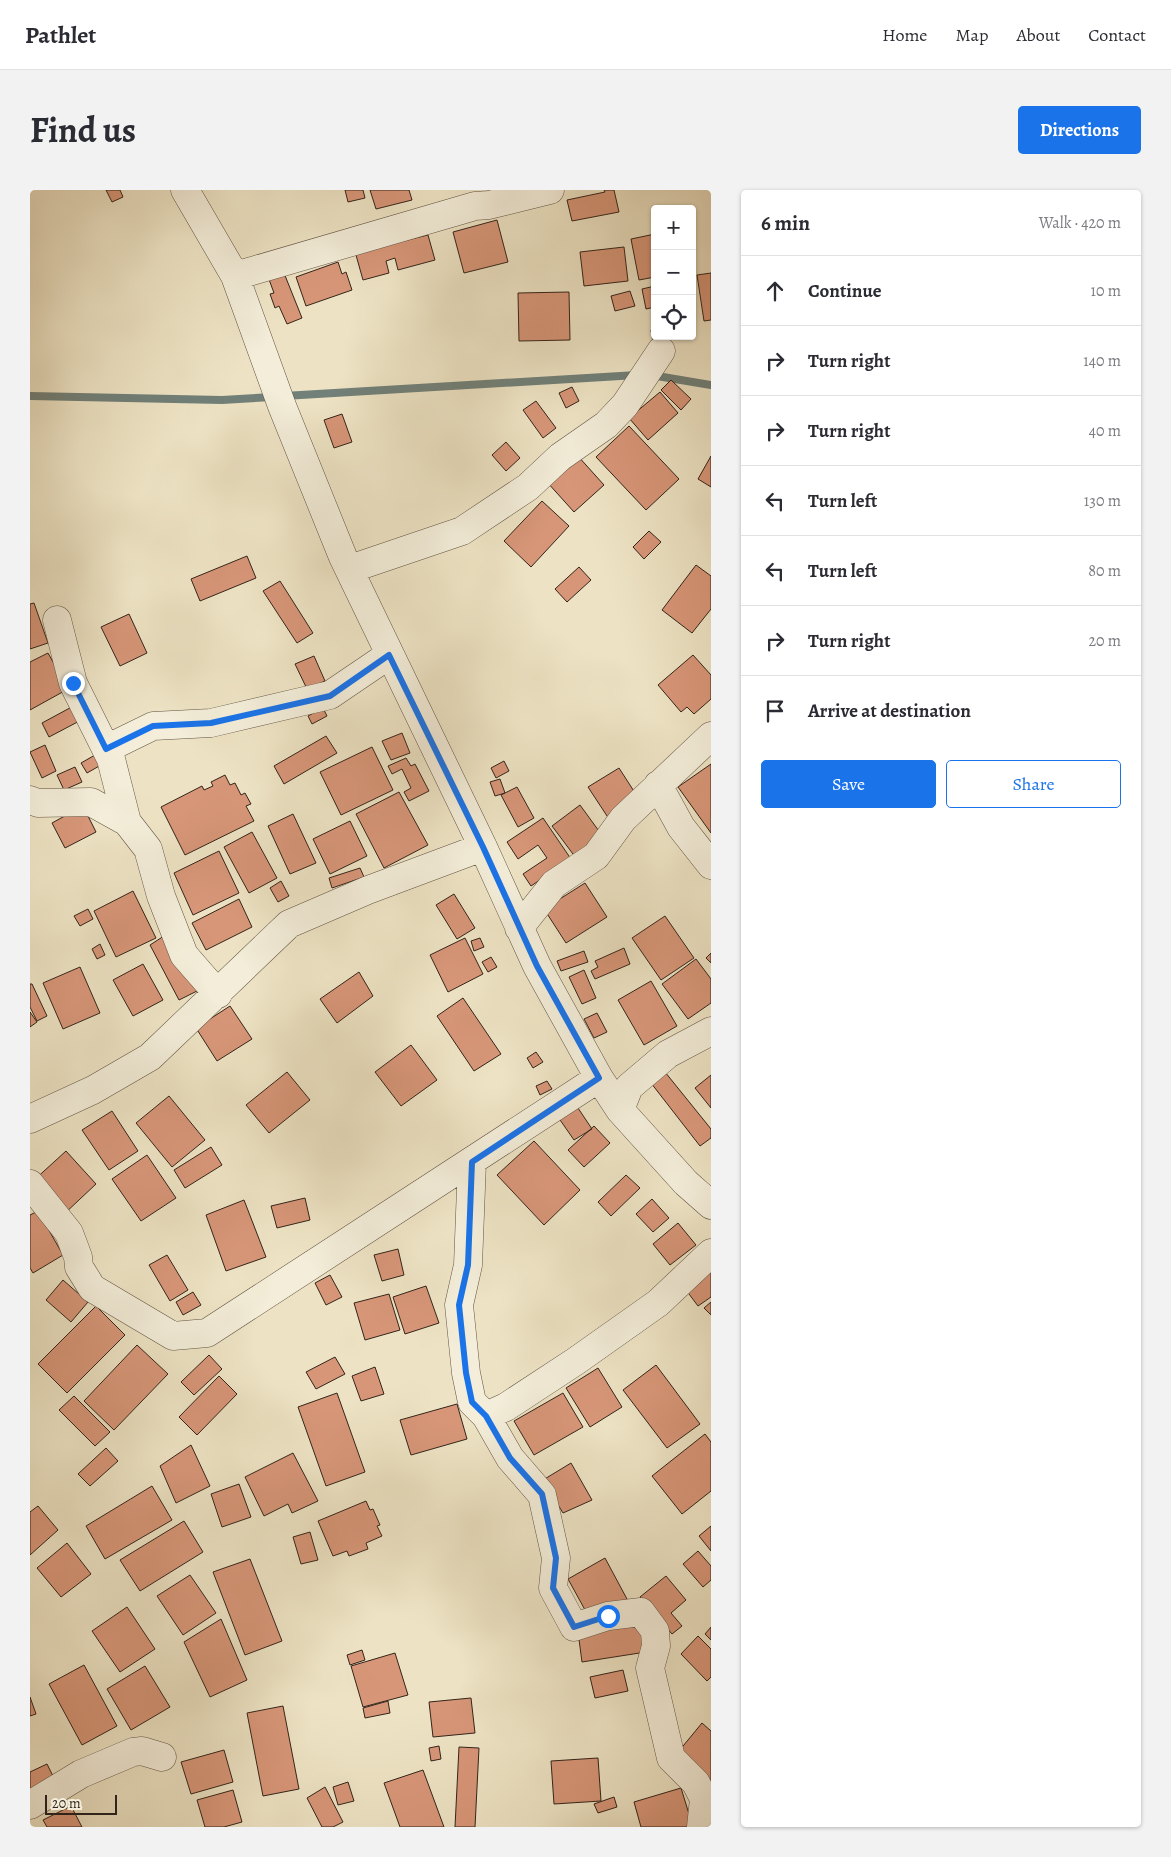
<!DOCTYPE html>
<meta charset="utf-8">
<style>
:root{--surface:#fff;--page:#f2f2f3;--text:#2b2b33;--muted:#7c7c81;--line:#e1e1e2;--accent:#1a73e8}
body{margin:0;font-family:Alegreya,serif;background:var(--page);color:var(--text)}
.controls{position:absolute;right:15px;top:15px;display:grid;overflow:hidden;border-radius:5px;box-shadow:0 1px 4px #0004}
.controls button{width:45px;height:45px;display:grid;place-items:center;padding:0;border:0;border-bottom:1px solid var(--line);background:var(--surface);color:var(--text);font:25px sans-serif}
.scale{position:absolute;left:15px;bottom:12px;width:72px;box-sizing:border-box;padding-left:5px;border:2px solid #33241a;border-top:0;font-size:14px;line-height:18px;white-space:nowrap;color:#33241a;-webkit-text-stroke:4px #f3edd9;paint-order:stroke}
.stop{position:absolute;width:15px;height:15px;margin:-11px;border:4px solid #1a73e8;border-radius:50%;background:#fff}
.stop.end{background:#1a73e8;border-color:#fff;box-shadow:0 1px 5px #0008}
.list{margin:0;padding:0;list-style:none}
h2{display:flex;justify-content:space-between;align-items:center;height:65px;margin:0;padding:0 20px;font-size:21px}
h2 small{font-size:16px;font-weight:400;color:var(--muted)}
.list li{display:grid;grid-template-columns:32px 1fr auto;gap:15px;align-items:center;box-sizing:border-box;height:70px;padding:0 20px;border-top:1px solid var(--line)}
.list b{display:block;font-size:19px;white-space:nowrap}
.list em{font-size:16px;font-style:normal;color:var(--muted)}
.actions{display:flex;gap:10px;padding:15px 20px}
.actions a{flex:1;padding:11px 0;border:1px solid var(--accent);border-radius:5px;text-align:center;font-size:18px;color:var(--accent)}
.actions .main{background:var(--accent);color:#fff}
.icon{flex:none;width:28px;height:28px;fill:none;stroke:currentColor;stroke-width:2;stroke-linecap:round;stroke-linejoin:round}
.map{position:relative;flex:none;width:681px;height:1637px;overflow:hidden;border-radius:5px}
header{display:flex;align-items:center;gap:30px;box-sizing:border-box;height:70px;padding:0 25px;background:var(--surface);border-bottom:1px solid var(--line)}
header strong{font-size:24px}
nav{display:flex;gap:28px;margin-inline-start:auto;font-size:18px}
.intro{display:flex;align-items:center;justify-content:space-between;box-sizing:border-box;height:120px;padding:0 30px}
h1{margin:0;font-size:35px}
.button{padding:12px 22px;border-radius:5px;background:var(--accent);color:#fff;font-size:18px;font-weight:700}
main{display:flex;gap:30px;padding:0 30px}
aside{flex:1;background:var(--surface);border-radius:5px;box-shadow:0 1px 4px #0004}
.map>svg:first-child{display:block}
</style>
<header>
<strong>Pathlet</strong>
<nav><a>Home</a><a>Map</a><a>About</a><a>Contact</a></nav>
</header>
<div class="intro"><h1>Find us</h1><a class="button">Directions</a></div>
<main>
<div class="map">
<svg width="681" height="1637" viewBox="0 0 681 1637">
<rect width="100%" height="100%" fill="#ede3c4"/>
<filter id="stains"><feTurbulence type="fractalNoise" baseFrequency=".004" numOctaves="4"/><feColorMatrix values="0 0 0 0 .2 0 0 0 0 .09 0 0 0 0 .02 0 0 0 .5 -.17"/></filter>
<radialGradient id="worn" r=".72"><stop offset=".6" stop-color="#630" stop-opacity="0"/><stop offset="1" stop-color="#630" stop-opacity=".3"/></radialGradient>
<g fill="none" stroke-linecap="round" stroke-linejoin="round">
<path stroke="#718079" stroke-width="8" d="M621,185L681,195
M0,206L192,210L243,207
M254,206L607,185"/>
</g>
<path fill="#d79678" stroke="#33241a" d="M76,0H90L93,7L82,12Z
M315,0H333L335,8L318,12Z
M340,0H379L382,10L346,19Z
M574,0H584L589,22L542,31L537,10L575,2Z
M467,30L478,72L434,83L423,42Z
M625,44V87L609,90L601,49Z
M398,45L405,70L368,80L365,68L356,71L359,83L333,90L324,58L372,46L373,51Z
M594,57L598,91L554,96L550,62Z
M308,72L312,84L316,82L322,100L276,116L266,87Z
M252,78L272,128L257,134L249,116L245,118L240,104L244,103L237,84Z
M681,83V130L674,131L667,85Z
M625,96V117L616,119L612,99Z
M600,101L605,116L585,121L581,106Z
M539,102L540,150L489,151L488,103Z
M621,140H625V146H637L638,151L623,153Z
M641,190L661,209L651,220L631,200Z
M542,197L549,211L536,218L529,203Z
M630,202L648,223L618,250L599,228Z
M506,211L526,238L513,248L493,220Z
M312,224L322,252L304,258L294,230Z
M599,236L649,289L616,320L566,267Z
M476,252L490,268L476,281L462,265Z
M547,265L574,295L544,322L517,292Z
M681,266V297L668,289Z
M512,311L539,336L501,377L474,351Z
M619,341L631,352L614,369L603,357Z
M217,366L226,388L170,411L161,389Z
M666,375L681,386V419L662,443L632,420Z
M549,377L561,390L537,412L525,399Z
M250,391L283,443L267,453L233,401Z
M4,413L18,453L0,459V414Z
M99,424L117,463L90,476L71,437Z
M18,463L38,499L0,520V472Z
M663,465L681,485V509L664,524L657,517L651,522L628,495Z
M284,466L295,491L277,499L265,474Z
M49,513L57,527L19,547L12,533Z
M293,518L297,526L282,534L278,526Z
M372,543L380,563L361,570L352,551Z
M296,546L307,563L254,594L244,576Z
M15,555L26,581L12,588L0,562Z
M342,557L363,600L311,625L290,582Z
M65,565L71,575L57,583L51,573Z
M376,568L381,576L385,574L399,601L379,611L374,602L381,598L372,579L362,584L358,576Z
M474,571L479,581L466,588L461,578Z
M681,574V643L648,597Z
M45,577L52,592L34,600L27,585Z
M589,578L609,609L579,629L558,597Z
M195,585L200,595L205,593L211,605L215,603L221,614L216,616L224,631L155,665L131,617L172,596L174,600L183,596L181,592Z
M470,589L475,603L465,606L460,592Z
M487,597L504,628L488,637L471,605Z
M369,602L398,655L354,678L326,624Z
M550,615L574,648L546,668L522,636Z
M53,616L66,642L35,658L22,633Z
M263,624L286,673L260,684L238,636Z
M513,628L541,669L501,696L493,684L517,668L508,655L488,669L477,652Z
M320,631L337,666L300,684L283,649Z
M222,642L247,688L219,703L194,657Z
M189,661L209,703L163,725L144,683Z
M330,678L334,687L302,698L299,688Z
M251,691L259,706L248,712L240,698Z
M555,693L577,727L536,753L514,719Z
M103,701L126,748L86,767L64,721Z
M424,704L445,738L427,749L406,715Z
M209,709L222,737L176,760L162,733Z
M58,719L63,729L50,736L44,726Z
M635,726L664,768L631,790L602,748Z
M137,744L169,800L149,810L120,755Z
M435,748L453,784L418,802L400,765Z
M450,748L454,757L444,761L441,751Z
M70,754L75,765L67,769L62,759Z
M594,758L600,774L565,789L561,781L568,777L565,771Z
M554,761L558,772L531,781L527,771Z
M681,763V773L676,768Z
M461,767L467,777L458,782L452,772Z
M666,769L681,789V813L658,829L632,794Z
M113,774L133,810L103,826L83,790Z
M50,777L70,823L33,839L13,793Z
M554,780L566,808L552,814L539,787Z
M329,782L343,806L307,833L290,809Z
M621,791L647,836L614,855L588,810Z
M0,794H2L17,826L7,831L0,817Z
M433,808L471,864L444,881L407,826Z
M200,816L222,849L187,871L166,838Z
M0,822L7,832L0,837Z
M567,823L577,842L564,848L554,829Z
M381,855L407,890L371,916L345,882Z
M506,862L513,872L503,878L497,868Z
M257,882L280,910L239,943L216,915Z
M635,882L681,939V948L670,956L621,893Z
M681,885V918L665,898Z
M517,891L522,899L510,905L506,896Z
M139,906L175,950L142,977L106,933Z
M546,915L562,939L544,950L528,927Z
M82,921L108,961L79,980L52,940Z
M564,936L580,953L554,977L538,960Z
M504,951L550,1000L514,1035L467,985Z
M181,957L192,975L155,998L144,980Z
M36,961L66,994L33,1025L2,992Z
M117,965L146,1008L111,1031L82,989Z
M596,985L610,998L581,1026L568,1012Z
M275,1008L280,1030L247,1038L241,1016Z
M622,1009L639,1028L623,1042L606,1024Z
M214,1010L236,1067L196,1081L176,1025Z
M8,1021L33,1065L3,1083L0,1078V1025Z
M648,1033L666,1055L640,1075L623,1054Z
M368,1059L374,1085L352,1091L344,1065Z
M137,1065L158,1100L140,1111L119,1075Z
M681,1069V1107L668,1116L650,1092Z
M300,1085L312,1107L296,1115L285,1093Z
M33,1090L58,1112L41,1132L16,1110Z
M396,1096L409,1133L375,1144L363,1107Z
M163,1102L171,1115L153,1125L146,1112Z
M359,1104L370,1140L335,1150L324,1113Z
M681,1112V1125L674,1118Z
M66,1116L95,1145L37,1203L8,1174Z
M107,1155L138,1184L84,1240L54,1211Z
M179,1165L192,1179L164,1205L151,1192Z
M305,1167L315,1184L286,1199L276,1182Z
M626,1175L670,1234L637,1258L593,1200Z
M345,1177L354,1204L331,1211L322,1186Z
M568,1178L592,1217L560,1237L536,1198Z
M189,1186L207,1204L167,1245L149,1227Z
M307,1203L335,1282L296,1296L268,1217Z
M533,1203L553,1237L504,1265L484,1231Z
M44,1206L80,1242L65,1256L29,1220Z
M427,1214L437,1249L381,1265L370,1230Z
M675,1244L681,1252V1301L652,1324L622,1286Z
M161,1255L180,1296L146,1313L130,1276Z
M76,1258L88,1271L60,1296L48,1284Z
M263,1263L288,1311L262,1323L258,1314L234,1326L215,1287Z
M541,1273L562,1310L533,1323L513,1290Z
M209,1294L221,1327L192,1337L181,1304Z
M122,1296L142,1330L75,1369L56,1336Z
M336,1311L340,1320L343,1319L350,1335L347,1336L352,1346L336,1353L338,1359L319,1366L317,1361L303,1366L288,1331Z
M8,1316L28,1340L0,1365V1322Z
M154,1331L173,1362L110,1401L90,1370Z
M681,1336V1361L669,1346Z
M280,1342L288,1370L271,1374L263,1347Z
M37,1353L61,1384L31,1407L7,1378Z
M668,1361L681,1376V1390L673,1397L653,1374Z
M575,1368L597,1409L560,1429L538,1389Z
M220,1369L252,1451L215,1465L183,1382Z
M160,1385L186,1423L153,1445L127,1406Z
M636,1386L656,1410L641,1423L652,1436L642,1444L610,1407Z
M97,1417L125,1459L90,1482L62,1441Z
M191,1429L217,1490L180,1507L154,1452Z
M612,1432L616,1462L552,1472L548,1442Z
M681,1437V1450L675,1444Z
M668,1446L681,1459V1487L677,1491L651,1464Z
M332,1460L335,1470L320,1475L317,1465Z
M365,1463L378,1505L333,1517L321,1476Z
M54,1475L87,1536L52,1555L19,1494Z
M115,1476L140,1517L101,1540L77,1499Z
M593,1480L598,1501L565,1508L560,1487Z
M0,1507L6,1524L0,1526Z
M441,1508L445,1543L403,1547L399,1512Z
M358,1511L360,1523L335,1528L333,1518Z
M253,1516L269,1599L233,1606L217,1523Z
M672,1533L681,1541V1597L644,1567Z
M409,1556L411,1569L401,1571L399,1558Z
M429,1557L449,1558L445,1637H425Z
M194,1560L203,1592L161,1604L151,1572Z
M568,1568L571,1611L524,1614L521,1571Z
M17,1574L24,1588L0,1600V1582Z
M393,1580L414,1637H370L354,1593Z
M318,1592L324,1611L308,1615L303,1597Z
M295,1597L313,1632L303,1637H292L277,1608Z
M651,1598L663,1637H611L604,1612Z
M203,1600L212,1632L194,1637H175L167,1610Z
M584,1607L587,1617L568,1623L564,1614Z
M41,1616L52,1637H17L13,1630Z"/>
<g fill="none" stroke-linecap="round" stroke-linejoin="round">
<defs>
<path id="minor" d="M155,0L205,86L252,216L313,367L453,657L507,776L569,888L590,920L656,993L681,1015
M205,86L445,16L459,15L520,0
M320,379L432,341L498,297L530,267L576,235L595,215L631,161
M27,430L43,493L81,569L97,632L118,659L131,706L154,765L188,804
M76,559L123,536L181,533L300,505L359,465
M628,595L651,637L681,675
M0,610L8,613L61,612L97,632
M489,738L524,694L566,666L593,629L681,546
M590,920L599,897L638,864L681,841
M0,929L63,900L120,867L259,734L338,700L453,657
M442,972L438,1075L429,1115L436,1183L442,1212L456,1226L480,1268L512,1305L526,1368L523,1398L544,1437L578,1426L611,1422L625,1441L626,1456L620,1478L641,1568L666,1593L674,1609L671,1637
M0,994L39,1043L48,1067L49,1077L62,1098L143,1146L177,1143L569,888
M456,1226L476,1217L546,1171L628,1113L681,1063
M0,1615L51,1584L103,1562L112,1561L132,1567"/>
</defs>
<use href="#minor" stroke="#625444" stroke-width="29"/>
<use href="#minor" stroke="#f3edd9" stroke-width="28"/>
</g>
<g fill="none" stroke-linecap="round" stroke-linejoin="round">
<path stroke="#1a73e8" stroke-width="6" d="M43,493L76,559L123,536L181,533L300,506L359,465L453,657L507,776L569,888L442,972L438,1075L429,1115L436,1183L442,1212L456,1226L480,1268L512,1304L526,1368L523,1398L544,1437L578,1426"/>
</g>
<rect width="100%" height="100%" filter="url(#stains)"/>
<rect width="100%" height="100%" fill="url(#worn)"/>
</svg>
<div class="controls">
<button>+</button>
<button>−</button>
<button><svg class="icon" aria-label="locate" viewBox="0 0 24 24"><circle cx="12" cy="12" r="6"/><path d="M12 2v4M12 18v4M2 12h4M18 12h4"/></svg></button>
</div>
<div class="scale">20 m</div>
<div class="stop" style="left:578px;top:1426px"></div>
<div class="stop end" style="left:43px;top:493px"></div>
</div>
<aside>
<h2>6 min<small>Walk · 420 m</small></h2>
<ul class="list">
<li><svg class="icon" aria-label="ahead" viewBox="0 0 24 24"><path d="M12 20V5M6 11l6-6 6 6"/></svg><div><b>Continue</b></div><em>10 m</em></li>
<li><svg class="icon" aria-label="right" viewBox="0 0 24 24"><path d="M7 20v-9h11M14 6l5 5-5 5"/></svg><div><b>Turn right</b></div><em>140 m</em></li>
<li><svg class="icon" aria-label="right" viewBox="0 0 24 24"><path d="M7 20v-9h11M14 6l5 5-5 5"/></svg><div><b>Turn right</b></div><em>40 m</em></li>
<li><svg class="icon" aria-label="left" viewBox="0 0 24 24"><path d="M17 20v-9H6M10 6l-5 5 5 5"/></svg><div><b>Turn left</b></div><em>130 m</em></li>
<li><svg class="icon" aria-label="left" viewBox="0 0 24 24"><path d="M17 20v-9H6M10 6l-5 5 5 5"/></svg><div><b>Turn left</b></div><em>80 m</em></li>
<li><svg class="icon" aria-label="right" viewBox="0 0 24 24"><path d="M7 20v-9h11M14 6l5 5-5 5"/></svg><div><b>Turn right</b></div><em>20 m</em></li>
<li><svg class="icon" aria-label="arrive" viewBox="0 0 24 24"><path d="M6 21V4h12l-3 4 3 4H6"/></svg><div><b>Arrive at destination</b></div></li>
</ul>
<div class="actions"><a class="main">Save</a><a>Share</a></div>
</aside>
</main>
